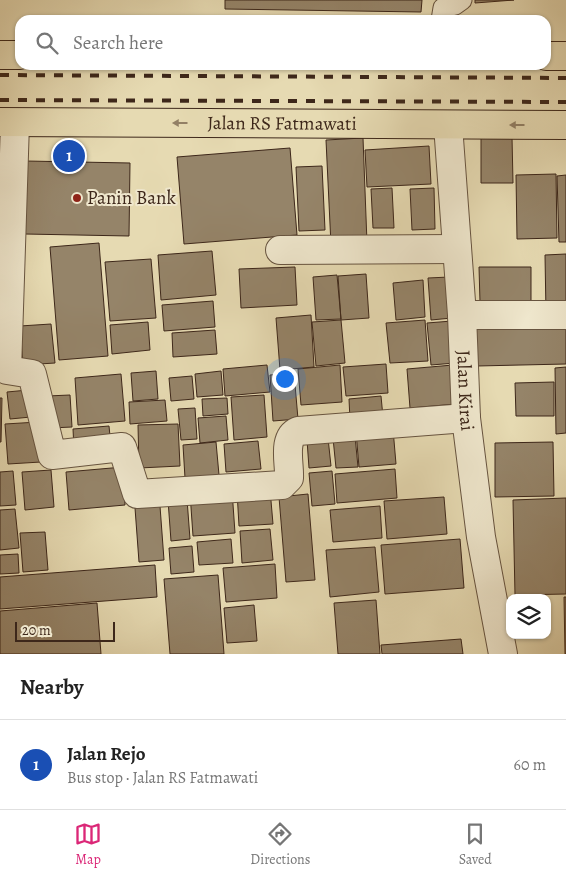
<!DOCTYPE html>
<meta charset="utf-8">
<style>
:root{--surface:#fff;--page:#f6f6f6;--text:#222;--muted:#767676;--line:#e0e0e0;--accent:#db2777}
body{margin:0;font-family:Alegreya,serif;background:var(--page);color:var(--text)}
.controls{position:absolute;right:15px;bottom:15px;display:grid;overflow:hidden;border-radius:10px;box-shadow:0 1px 4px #0004}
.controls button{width:45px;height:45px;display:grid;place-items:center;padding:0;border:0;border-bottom:1px solid var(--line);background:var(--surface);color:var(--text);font:25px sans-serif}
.scale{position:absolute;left:15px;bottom:12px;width:100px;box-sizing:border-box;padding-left:5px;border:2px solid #3d271a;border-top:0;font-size:14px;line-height:18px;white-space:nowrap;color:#3d271a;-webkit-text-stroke:4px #efe7cd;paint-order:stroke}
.you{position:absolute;left:284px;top:378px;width:18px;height:18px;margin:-12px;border:4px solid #fff;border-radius:50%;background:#1a73e8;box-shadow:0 0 0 8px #1a73e833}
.badge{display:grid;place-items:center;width:32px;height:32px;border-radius:50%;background:var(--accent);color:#fff;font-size:16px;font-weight:700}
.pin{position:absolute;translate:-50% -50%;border:2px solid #fff;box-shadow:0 1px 5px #0006}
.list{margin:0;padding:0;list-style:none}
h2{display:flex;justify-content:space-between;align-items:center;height:65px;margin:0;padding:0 20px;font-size:21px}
h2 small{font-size:16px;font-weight:400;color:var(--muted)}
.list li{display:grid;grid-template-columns:32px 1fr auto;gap:15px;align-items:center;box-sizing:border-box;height:90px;padding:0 20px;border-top:1px solid var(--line)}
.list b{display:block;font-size:19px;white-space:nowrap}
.list p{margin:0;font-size:16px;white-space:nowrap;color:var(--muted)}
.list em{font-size:16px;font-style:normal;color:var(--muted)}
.icon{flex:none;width:28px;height:28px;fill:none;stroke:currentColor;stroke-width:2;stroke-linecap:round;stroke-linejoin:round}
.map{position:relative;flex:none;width:566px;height:654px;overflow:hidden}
.search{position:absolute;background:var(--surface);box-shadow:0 1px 4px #0004;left:15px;right:15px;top:15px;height:55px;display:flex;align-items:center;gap:12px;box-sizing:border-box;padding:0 18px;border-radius:15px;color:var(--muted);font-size:19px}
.sheet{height:155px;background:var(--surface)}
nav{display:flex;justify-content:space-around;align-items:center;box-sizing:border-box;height:70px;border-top:1px solid var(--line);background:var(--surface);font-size:14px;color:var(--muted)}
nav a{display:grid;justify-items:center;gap:2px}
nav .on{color:var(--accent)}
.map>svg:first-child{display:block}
</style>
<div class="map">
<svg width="566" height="654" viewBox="0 0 566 654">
<rect width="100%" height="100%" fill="#e6dab2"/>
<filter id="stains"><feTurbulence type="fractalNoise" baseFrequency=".004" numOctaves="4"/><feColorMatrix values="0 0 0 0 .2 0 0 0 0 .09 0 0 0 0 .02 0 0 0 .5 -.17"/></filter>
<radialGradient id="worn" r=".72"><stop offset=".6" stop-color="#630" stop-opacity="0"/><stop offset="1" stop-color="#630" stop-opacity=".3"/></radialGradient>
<path fill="#958469" stroke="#3d271a" d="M225,0H422L421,12L225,9Z
M475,0H514L475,3Z
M512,137L513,183H481V138Z
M363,138L367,243L331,245L326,140Z
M429,146L431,184L367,187L365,150Z
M290,148L297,235L184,244L177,157Z
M26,161L130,163L129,236L25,234Z
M322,166L325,230L299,231L296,167Z
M556,174L557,238L517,239L516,175Z
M566,175V242H559L557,176Z
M392,188L394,228H373L371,189Z
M434,188L435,229L412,230L410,189Z
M99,243L108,356L59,360L50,247Z
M212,251L216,295L161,300L158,255Z
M566,254V312L546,313L545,255Z
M151,259L156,318L110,321L105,262Z
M295,267L297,305L241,308L239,269Z
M479,267H531V301L480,302Z
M366,274L369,318L341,320L338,276Z
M337,275L341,319L316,320L313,277Z
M449,277L452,318L431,320L428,278Z
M423,280L425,317L396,320L393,283Z
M213,301L215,327L164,331L162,305Z
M311,315L314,367L280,370L276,318Z
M341,320L345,363L316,366L312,322Z
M425,320L428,361L390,363L386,323Z
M452,321L455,363L431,365L427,323Z
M148,322L150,350L112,354L110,325Z
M51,324L55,363L23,365L20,326Z
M566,325V364L477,366L476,328Z
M215,330L217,354L173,357L172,333Z
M386,364L388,393L346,396L343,367Z
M267,365L270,392L225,396L223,369Z
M340,365L342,402L301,405L298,369Z
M453,365L456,404L410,408L407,369Z
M566,367V433L556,434L555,368Z
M156,371L158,399L133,401L131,373Z
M221,371L223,395L197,397L195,374Z
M294,373L298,419L273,421L270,375Z
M121,374L125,421L78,425L75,378Z
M192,376L194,399L171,401L169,378Z
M554,382V416H516L515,383Z
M28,390L31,417L10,419L7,392Z
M70,395L72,427L50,428L47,396Z
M264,395L267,437L234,440L231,397Z
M381,396L383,417L350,420L349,399Z
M0,398H2L1,442H0Z
M227,398L228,414L203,416L202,399Z
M165,400L167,421L130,424L129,402Z
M195,408L197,439L181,440L178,409Z
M226,416L228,440L200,443L198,418Z
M38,422L41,462L8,464L5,424Z
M178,424L180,466L139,468L138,425Z
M109,426L111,446L74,449L73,429Z
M393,429L396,464L359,467L356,432Z
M355,436L358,467L336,468L333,438Z
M328,438L331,466L309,468L307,440Z
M258,441L261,469L226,472L224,444Z
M216,442L219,475L185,478L183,445Z
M553,442L554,496L495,497V443Z
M123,467L125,505L69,510L66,472Z
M395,469L397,498L337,503L335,474Z
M51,470L54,507L25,510L22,472Z
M13,471L16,505L0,506V472Z
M332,471L335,504L312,506L309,473Z
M270,489L273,524L239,526L237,491Z
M232,490L235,533L193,536L190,493Z
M308,494L315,580L286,582L279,497Z
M444,497L447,534L387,539L384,501Z
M566,498V594L515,595L513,500Z
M187,499L190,539L171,541L168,500Z
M160,506L164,560L139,562L135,508Z
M380,506L382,538L333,542L330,510Z
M15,509L19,548L0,550V510Z
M270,529L273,560L242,563L240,531Z
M45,532L48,570L23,572L20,533Z
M231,539L233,563L199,565L197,542Z
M460,539L464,588L385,594L381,545Z
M192,546L194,572L171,574L169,548Z
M375,547L379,592L330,597L326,550Z
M18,554L19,573L0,574V555Z
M275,564L277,598L226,602L223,568Z
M155,565L157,597L0,609V577Z
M218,575L224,654H170L164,579Z
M564,597H566V654H565Z
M376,600L380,654H338L334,603Z
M97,603L101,654H0V611Z
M254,605L257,641L227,643L224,608Z
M461,639L463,654H382L381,645Z"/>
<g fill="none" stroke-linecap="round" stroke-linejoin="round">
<defs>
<path id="service" d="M441,20L443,8L455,5L462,0"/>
<g id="minor">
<path d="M15,123L7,370L32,374L52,455L122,447L137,494L282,485L289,478C290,464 282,438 298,431L466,418"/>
<path id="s1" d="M448,125L462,315L466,418L481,537L503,654"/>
<path d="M280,250L457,249"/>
<path d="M462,315H566"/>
</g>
<g id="primary">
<path d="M0,55H20"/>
<path d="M546,56H566"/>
<path id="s2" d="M0,122L566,125"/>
</g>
</defs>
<use href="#service" stroke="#675440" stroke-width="21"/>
<use href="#minor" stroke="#675440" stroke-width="30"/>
<use href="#primary" stroke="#3d271a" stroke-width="30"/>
<use href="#service" stroke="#efe7cd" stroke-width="19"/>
<use href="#minor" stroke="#efe7cd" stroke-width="28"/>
<use href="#primary" stroke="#e6dab2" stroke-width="28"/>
<path stroke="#3d271a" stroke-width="4" stroke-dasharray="9 9" stroke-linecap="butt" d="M0,75L566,78
M0,100L566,102"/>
</g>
<defs><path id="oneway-solid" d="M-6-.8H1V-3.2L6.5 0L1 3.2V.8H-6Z" transform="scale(1.25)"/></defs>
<g fill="#928066">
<use href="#oneway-solid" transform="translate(180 123) rotate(-180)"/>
<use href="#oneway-solid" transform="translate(517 125) rotate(-180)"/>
</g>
<circle fill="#8f2418" stroke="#efe7cd" stroke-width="2" cx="77" cy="198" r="5"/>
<g text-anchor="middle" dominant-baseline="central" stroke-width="4" stroke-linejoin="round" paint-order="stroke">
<g font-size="19" fill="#3d271a" stroke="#efe7cd">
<text stroke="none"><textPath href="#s2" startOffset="282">Jalan RS Fatmawati</textPath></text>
<text stroke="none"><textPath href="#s1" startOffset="266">Jalan Kirai</textPath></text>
</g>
<g font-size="19" fill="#3d271a" stroke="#efe7cd" text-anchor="start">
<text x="87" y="198">Panin Bank</text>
</g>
</g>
<rect width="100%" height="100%" filter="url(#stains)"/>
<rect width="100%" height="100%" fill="url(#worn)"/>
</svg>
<div class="controls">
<button><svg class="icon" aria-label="layers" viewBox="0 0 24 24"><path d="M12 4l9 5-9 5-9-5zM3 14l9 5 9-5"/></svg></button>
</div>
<div class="scale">20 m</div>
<div class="you"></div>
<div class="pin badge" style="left:69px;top:156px;background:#1a4fb4">1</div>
<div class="search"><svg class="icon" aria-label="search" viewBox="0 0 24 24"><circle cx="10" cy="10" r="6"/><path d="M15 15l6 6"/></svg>Search here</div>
</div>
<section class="sheet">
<h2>Nearby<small></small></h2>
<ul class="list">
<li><span class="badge" style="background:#1a4fb4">1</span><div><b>Jalan Rejo</b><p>Bus stop · Jalan RS Fatmawati</p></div><em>60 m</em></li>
</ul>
</section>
<nav>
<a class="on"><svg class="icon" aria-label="map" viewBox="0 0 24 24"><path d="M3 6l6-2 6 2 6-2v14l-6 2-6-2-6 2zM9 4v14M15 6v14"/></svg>Map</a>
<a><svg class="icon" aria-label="directions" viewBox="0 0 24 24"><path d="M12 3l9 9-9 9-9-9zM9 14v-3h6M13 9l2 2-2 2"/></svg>Directions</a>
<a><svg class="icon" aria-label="saved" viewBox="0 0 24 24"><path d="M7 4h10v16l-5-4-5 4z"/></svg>Saved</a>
</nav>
